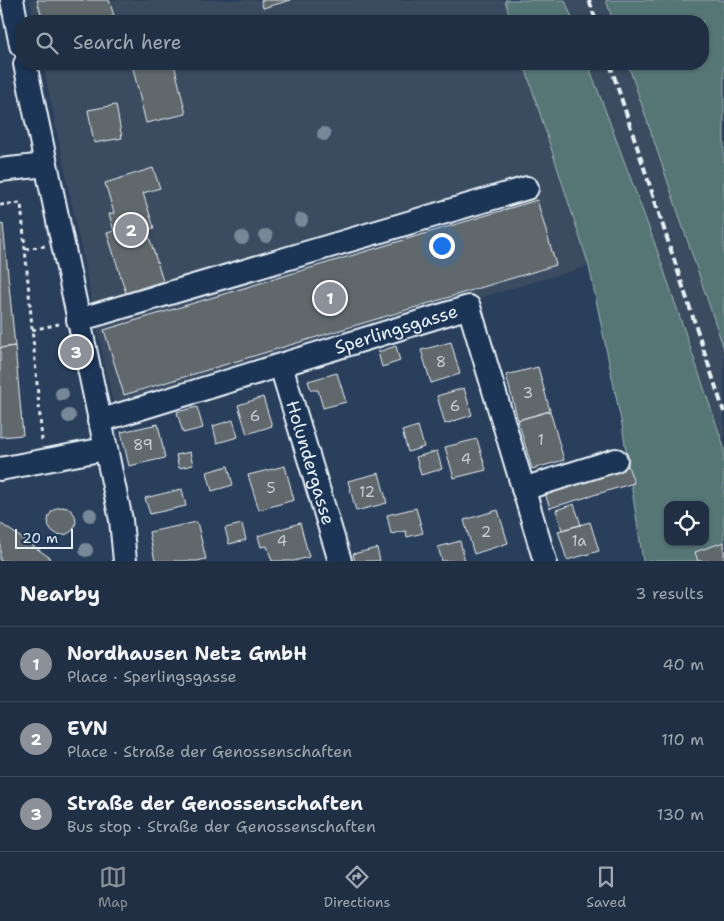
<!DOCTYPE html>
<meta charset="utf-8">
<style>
:root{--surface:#202f44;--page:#28374b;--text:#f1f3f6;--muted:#a2a9b2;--line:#3d4a5d;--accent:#8c9099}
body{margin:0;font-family:"Shantell Sans",sans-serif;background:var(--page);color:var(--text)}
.controls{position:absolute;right:15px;bottom:15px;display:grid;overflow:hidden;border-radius:10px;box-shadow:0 1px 4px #0004}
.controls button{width:45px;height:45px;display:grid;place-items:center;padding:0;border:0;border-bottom:1px solid var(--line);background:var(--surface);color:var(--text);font:25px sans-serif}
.scale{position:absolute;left:15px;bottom:12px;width:58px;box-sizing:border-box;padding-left:5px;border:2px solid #e8f1f8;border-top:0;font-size:14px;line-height:18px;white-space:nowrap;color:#e8f1f8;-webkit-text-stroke:4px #1d3557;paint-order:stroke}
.you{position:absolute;left:441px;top:245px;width:18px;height:18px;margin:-12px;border:4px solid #fff;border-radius:50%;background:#1a73e8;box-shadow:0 0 0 8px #1a73e833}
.badge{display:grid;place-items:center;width:32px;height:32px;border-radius:50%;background:var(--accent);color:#fff;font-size:16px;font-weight:700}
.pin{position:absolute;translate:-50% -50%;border:2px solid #fff;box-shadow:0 1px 5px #0006}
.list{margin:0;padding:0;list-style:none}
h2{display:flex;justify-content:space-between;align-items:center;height:65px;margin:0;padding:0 20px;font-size:21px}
h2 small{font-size:16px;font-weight:400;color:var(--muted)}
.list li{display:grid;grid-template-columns:32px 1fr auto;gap:15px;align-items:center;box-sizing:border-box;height:75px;padding:0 20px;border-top:1px solid var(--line)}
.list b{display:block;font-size:19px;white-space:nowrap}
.list p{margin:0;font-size:16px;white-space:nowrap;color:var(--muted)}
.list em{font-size:16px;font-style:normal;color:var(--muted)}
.icon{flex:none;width:28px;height:28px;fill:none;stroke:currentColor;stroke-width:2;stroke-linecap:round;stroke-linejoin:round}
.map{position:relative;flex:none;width:724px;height:561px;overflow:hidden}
.search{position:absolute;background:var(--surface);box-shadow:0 1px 4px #0004;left:15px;right:15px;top:15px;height:55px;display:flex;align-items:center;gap:12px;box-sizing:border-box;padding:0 18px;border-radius:20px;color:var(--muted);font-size:19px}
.sheet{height:290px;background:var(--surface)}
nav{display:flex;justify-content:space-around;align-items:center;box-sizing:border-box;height:70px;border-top:1px solid var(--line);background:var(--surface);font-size:14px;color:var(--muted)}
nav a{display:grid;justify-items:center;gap:2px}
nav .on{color:var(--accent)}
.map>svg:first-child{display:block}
</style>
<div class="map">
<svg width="724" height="561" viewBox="0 0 724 561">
<rect width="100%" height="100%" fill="#2a3f5b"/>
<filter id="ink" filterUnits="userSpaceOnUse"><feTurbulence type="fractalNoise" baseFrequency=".02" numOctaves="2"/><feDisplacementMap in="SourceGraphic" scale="10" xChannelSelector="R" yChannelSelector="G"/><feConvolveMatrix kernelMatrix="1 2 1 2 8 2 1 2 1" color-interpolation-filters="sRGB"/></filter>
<g filter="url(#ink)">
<path fill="#3a4b60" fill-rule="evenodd" d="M30,0H724V561H643L622,425L589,266L113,404L43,64H703V21H34ZM668,505H705V542H668Z"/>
<path fill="#567574" stroke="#9fb3b6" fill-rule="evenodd" d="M505,0H565L573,21H511Z
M606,0H724V349L628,64H703V21H613Z
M524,64H588L655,244L724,447V561H643L622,425L589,266ZM668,505H705V542H668Z"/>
<path fill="#60676c" stroke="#e8f1f8" d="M37,0H109L114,16L95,21H43Z
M261,0H291L263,8Z
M132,64H174L186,114L146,123Z
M116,105L122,138L94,143L88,110Z
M153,168L160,188L143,193L154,228L147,230L163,281L126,293L107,233L114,231L109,214L114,213L105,183Z
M537,200L556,265L124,395L104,330Z
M3,224L15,346L0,348V225Z
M451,342L460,374L431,383L421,350Z
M15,346L23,435L0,437V348Z
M396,346L400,361L382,367L378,352Z
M538,367L550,411L518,420L506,375Z
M337,373L346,402L323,408L318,390H311L308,381Z
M464,388L472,415L445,424L437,396Z
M263,397L272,426L247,434L238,405Z
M197,407L203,428L183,433L177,412Z
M550,411L564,460L532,469L518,420Z
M233,420L238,437L217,443L213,426Z
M158,424L165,458L129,466L121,432Z
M418,426L424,447L408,452L402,431Z
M477,439L486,470L454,478L445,447Z
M437,451L442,469L421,475L416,457Z
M190,452L193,465L179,468L176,455Z
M228,466L233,485L212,491L207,472Z
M285,466L294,500L259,510L248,475Z
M628,466L634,483L550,508L544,491Z
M379,473L387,503L356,511L348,481Z
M182,489L186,506L150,514L145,498Z
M574,504L581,525L562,530L556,510Z
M48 521a14 14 0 1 1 28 0a14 14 0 1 1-28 0Z
M416,508L423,533L407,537L406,531L391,534L387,515Z
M498,510L508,543L474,554L464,520Z
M197,522L206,559L197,561H155L149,532Z
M590,522L599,551L567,560L558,531Z
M0,523L49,557L50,561H0Z
M300,523L309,557L294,561H272L267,546L261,547L258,536Z
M242,524L246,540L229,544L225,528Z
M460,541L465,561H442L438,547Z
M724,542V561H698L695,552Z
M377,548L380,561H355L353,554Z"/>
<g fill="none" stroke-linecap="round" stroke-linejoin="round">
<defs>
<g id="minor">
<path d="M12,0L21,45"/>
<path d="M25,64L121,520L125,561"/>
<path d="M0,170L46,165"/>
<path d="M78,320L527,188"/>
<path id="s1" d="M281,366L340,561"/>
<path id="s2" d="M99,421L469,307L545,561"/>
<path d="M0,469L105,449"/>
<path d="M523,489L616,460"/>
</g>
</defs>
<use href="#minor" stroke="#e8f1f8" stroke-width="26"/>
<path stroke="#e8f1f8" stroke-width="3" stroke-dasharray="4 4" stroke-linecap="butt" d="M0,205L21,203L42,440
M25,249L45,246
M32,330L59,324"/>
<use href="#minor" stroke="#1d3557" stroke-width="22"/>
<path stroke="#e8f1f8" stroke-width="4" stroke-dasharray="8 4" stroke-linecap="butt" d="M589,0L596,21
M610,64L724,412"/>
</g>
<g fill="#768998">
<circle cx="324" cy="134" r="7"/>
<circle cx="301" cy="220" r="7"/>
<circle cx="266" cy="236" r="7"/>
<circle cx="242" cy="238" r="7"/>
<circle cx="62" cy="394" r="7"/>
<circle cx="69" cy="416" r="7"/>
<circle cx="90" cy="515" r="7"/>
<circle cx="86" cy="550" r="7"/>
</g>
</g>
<g text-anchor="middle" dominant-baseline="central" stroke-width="4" stroke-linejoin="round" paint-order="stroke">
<g font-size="15" fill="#c6ced5">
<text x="441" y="362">8</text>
<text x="528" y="393">3</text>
<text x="455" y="406">6</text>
<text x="255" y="416">6</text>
<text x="541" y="440">1</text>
<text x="143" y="445">89</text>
<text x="466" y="459">4</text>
<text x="271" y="488">5</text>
<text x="367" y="492">12</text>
<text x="486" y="532">2</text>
<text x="282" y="541">4</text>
<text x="579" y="541">1a</text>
</g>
<g font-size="18" fill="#e8f1f8" stroke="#1d3557">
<text stroke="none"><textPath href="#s2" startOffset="311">Sperlingsgasse</textPath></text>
<text stroke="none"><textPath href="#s1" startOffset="101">Holundergasse</textPath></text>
</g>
</g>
</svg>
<div class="controls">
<button><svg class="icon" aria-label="locate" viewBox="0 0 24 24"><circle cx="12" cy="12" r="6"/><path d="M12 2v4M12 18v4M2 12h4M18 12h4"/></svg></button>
</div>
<div class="scale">20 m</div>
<div class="you"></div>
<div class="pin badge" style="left:330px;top:298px">1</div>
<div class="pin badge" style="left:131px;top:230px">2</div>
<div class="pin badge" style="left:76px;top:352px">3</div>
<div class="search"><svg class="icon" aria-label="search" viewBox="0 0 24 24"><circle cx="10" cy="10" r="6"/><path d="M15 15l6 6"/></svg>Search here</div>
</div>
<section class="sheet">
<h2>Nearby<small>3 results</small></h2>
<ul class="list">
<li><span class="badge">1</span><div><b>Nordhausen Netz GmbH</b><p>Place · Sperlingsgasse</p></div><em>40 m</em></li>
<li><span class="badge">2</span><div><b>EVN</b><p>Place · Straße der Genossenschaften</p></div><em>110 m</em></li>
<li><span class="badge">3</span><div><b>Straße der Genossenschaften</b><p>Bus stop · Straße der Genossenschaften</p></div><em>130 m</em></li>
</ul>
</section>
<nav>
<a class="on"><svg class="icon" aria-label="map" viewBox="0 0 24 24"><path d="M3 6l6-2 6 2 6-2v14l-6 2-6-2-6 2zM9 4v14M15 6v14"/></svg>Map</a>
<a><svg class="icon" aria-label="directions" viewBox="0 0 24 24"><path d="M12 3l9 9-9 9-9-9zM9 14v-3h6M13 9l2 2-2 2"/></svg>Directions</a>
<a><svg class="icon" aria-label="saved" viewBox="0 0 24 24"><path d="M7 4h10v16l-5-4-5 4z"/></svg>Saved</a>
</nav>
